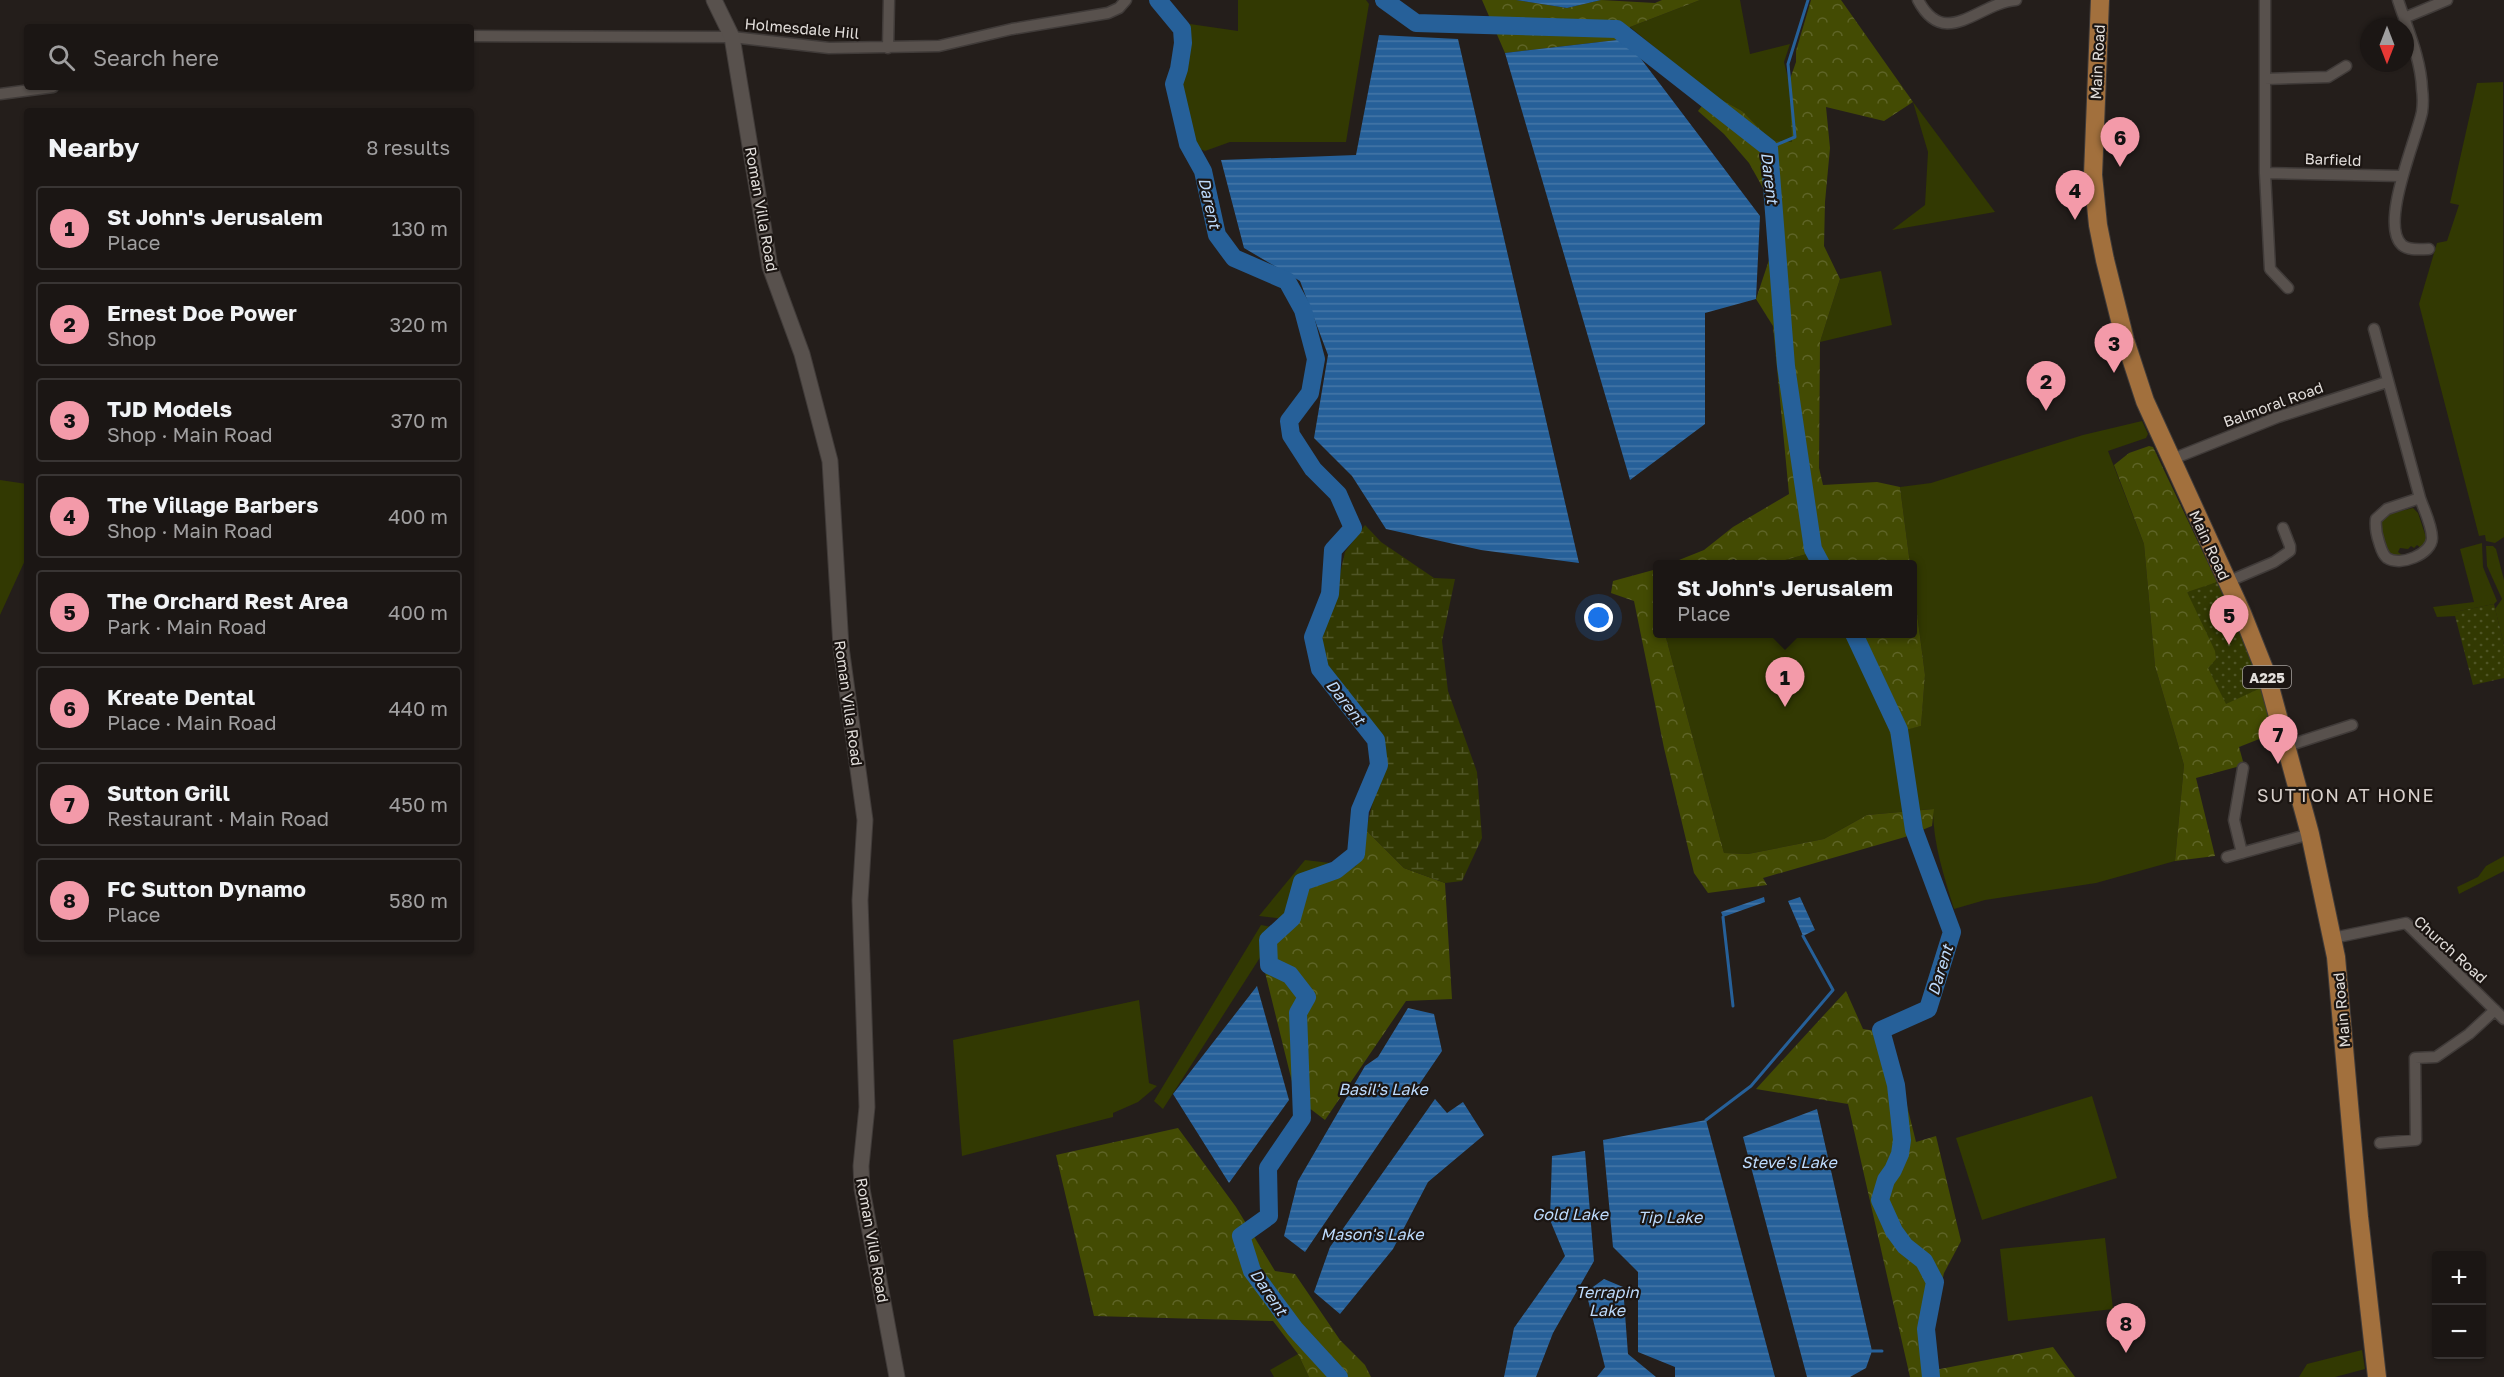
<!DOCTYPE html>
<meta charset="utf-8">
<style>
:root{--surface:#1b1614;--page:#282322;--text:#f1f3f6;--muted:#a09fa0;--line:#393534;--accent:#f39aa9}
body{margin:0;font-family:"Golos Text",sans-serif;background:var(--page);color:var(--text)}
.controls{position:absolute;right:18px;bottom:18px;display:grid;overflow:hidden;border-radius:6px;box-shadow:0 2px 4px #0004}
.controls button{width:54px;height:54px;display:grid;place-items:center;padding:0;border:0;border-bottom:2px solid var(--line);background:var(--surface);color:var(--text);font:30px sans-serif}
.compass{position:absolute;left:2360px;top:18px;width:54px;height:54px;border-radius:50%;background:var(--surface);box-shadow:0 2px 4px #0004;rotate:180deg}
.you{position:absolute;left:1599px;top:618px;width:21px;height:21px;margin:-15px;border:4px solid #fff;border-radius:50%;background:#1a73e8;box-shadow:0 0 0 9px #1a73e833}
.badge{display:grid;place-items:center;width:39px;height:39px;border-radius:50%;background:var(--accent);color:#111;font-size:20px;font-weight:700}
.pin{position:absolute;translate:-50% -50px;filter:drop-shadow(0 2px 3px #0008)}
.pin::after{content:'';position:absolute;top:32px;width:21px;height:18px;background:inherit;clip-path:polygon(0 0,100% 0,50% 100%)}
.popup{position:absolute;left:1653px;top:560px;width:264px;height:78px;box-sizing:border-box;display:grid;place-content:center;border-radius:6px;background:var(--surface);filter:drop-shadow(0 2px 4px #0005);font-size:20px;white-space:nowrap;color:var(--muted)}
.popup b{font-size:22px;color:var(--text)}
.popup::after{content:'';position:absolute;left:50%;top:100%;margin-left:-12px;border:12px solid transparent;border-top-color:var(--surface)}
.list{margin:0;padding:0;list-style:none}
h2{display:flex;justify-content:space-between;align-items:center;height:78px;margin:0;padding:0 24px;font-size:26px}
h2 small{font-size:20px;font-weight:400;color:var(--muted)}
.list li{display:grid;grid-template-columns:39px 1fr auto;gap:18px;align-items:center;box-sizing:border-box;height:84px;margin:0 12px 12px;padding:0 12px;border:2px solid var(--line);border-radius:6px}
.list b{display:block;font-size:22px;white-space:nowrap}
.list p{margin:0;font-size:20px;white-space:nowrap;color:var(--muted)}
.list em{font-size:20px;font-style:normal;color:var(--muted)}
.icon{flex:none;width:33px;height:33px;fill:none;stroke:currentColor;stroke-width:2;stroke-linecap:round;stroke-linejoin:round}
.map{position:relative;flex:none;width:2504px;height:1377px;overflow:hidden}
.search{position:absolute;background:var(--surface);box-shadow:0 2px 4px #0004;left:24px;top:24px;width:450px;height:66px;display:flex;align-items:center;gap:15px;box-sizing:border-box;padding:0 21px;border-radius:6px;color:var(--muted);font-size:22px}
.panel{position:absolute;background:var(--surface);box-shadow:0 2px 4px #0004;left:24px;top:108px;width:450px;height:846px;border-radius:6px}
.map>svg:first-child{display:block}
</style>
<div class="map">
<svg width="2504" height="1377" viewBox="0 0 2504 1377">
<defs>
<pattern id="forest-crowns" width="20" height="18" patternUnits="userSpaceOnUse" patternTransform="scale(1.5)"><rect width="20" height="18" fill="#434b03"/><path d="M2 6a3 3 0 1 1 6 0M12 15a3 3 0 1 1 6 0" fill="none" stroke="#5e6427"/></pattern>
<pattern id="wetland-marsh" width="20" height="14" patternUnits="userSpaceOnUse" patternTransform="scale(1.5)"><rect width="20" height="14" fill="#323902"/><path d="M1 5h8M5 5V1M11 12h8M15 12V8" fill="none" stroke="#4f5526"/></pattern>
<pattern id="park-dots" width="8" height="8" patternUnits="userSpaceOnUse" patternTransform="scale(1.5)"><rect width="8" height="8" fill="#323902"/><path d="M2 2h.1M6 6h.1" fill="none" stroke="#4f5526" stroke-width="1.8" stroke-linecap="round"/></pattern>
<pattern id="water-rules" width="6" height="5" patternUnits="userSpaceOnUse" patternTransform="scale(1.5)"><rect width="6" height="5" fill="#266099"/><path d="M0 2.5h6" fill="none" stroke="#4576a7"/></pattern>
</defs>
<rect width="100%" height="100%" fill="#241e1b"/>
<path fill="#323902" d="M1238,0H1366L1369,4L1346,142H1230L1205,151L1195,147L1178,85L1185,51L1183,23L1238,31Z
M1700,0H1740L1750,54L1790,44L1784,62L1789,82L1792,142L1772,141L1742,111L1711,94L1630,27Z
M2503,82L2504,537L2495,543L2486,541L2485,535L2479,536L2419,304L2437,243L2447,241L2459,205L2450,203L2477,83Z
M1913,102L1995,212L1892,230L1925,205L1928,152Z
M1881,271L1892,325L1820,342L1840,279Z
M2142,421L2148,434L2146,438L2108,451L2144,544L2155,666L2184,765L2175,861L2096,883L1985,900L1954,909C1944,876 1933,844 1933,809L1867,815L1824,839L1748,854L1724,853L1665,634H1853L1882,690L1890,733L1921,726L1925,675L1913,583L1912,564H1910L1900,487L1931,483L2083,435Z
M0,480L27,484V556L0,615Z
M2413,508L2418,513L2427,540L2422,549L2417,545L2414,548L2411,546L2408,549L2400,548L2398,552L2402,555L2401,557L2393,556C2385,547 2379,534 2381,522L2388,514Z
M2482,543L2483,567L2497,601L2494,604L2455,612L2456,616L2437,617L2433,607L2474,602L2460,549Z
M2486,546H2493L2496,549L2504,580V645L2495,609L2502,599L2487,566Z
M1821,550L1826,564H1771Z
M2504,856V871L2459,894L2457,887L2478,877L2486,866Z
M1305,860L1356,866L1309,889L1293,920L1259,916Z
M1261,925L1283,929L1261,956L1163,1109L1154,1101Z
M1139,1000L1149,1083L1157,1086L1138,1102L1113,1113V1117L962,1156L953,1040Z
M2092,1096L2117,1178L1982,1220L1956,1138Z
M2105,1238L2113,1309L2008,1321L2000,1249Z
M2362,1350L2365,1369L2335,1377H2299L2307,1364Z
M1298,1354L1309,1377H1274L1270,1370Z"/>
<path fill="url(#forest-crowns)" d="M1482,0H1516L1567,8L1601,0L1655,3L1662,0H1700L1630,27L1626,39L1505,53Z
M1811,0H1841L1913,102L1884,121L1826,107L1830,148L1825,202L1824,246L1840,279L1820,342L1819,468L1823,485L1877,482L1900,487L1910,564H1826L1821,550L1771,564H1739L1734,559L1722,564H1669L1704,550L1733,527L1789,494L1773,326L1756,299L1775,242L1768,197L1749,163L1724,134L1698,111L1711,94L1742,111L1772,141L1792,142L1789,82L1796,62V51Z
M2149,446L2153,447L2217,582L2210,585L2261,687L2277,732L2239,747L2244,765L2196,778L2215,856L2175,861L2184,765L2155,666L2144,544L2114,465L2129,453Z
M1657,569V594L1655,596L1658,634H1665L1724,853L1748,854L1824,839L1867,815L1934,809L1932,826L1905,837L1763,878L1767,885L1708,893L1694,873L1664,748L1634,601L1611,593L1613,581Z
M1913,583L1925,675L1921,726L1890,734L1882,690L1853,634H1912Z
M1366,830L1404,868L1445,883L1452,999L1406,1001L1325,1120L1296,1098L1261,956L1293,920L1309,889L1356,866Z
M1846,991L1863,1029L1889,1033L1916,1142L1936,1136L1961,1241L1944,1273L1930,1333L1935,1370L2053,1347L2075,1377H1910L1848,1104L1756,1089Z
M1178,1128L1236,1207L1275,1271L1295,1274L1340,1340L1365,1365L1371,1377H1309L1298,1354L1273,1321L1094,1316L1056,1155Z"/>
<path fill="url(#wetland-marsh)" d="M1365,525L1381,542L1434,578L1455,579L1442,641L1448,691L1477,772L1482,838L1462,881L1445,883L1404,868L1366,830L1383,761L1373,726L1323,665L1322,633L1334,601L1345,552Z"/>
<path fill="url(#park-dots)" d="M2217,582L2242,637L2261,688L2226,704L2208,668L2216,659L2215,651L2187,592Z
M2494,604L2504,645V678L2473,685L2454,612Z"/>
<path fill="url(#water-rules)" d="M1516,0H1601L1567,8Z
M1379,35L1458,39L1579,563L1481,550L1386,529L1352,476L1314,438L1328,355L1300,281L1244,248L1221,160L1356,155Z
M1626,39L1760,216L1756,299L1705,313V424L1630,480L1505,53Z
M1764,897L1765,902L1723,917L1721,912Z
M1800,897L1815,930L1803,936L1788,901Z
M1257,986L1289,1100L1229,1183L1173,1094Z
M1408,1008L1434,1014L1442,1051L1305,1252L1284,1236L1298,1181L1365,1066L1378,1057Z
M1435,1099L1447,1113L1463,1102L1484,1135L1428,1182L1393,1249L1340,1314L1314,1292L1330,1247Z
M1817,1109L1872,1351L1866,1368L1850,1377H1807L1743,1137Z
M1706,1120L1775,1377H1675V1367L1638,1352V1272L1613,1247L1603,1140Z
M1585,1151L1594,1261L1553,1333L1536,1377H1504L1514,1328L1565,1256L1550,1220L1552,1156Z
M1604,1279L1623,1287L1628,1354L1656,1377H1597L1605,1367L1586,1292Z"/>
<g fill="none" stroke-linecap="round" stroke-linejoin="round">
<path stroke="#266099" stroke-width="3" d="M1769,148L1795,137L1788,64L1808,0
M1723,917L1733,1006
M1706,1120L1751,1086L1833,990L1803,936
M1872,1351H1882"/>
<path stroke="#266099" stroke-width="18" d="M1158,0L1182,29L1183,43L1179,69L1174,84L1188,144L1203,171L1217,235L1234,258L1287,281L1303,310L1316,359L1310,393L1289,421L1291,435L1313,469L1338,494L1353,528L1333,550L1330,594L1313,637L1320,669L1376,740L1379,765L1360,810L1356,854L1336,870L1302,882L1292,918L1268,940L1269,965L1290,975L1307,997L1298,1013L1302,1118L1268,1168L1269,1216L1241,1236L1252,1271L1295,1329L1339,1377
M1384,0L1416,23L1617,29L1769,148L1786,366L1813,549L1821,564
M1854,634L1899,730L1914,830L1952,932L1928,1009L1881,1030L1896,1085L1902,1140L1900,1154L1893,1170L1886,1180L1880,1200L1894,1231L1905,1246L1924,1261L1935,1282L1926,1329L1931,1377"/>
<defs>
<path id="street" d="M1918,0C1945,51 1978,3 2016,0
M2265,0V173L2270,269L2288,288
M2398,0C2407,28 2421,59 2422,89C2423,96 2423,105 2422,112C2417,138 2379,224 2402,245C2409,251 2420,249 2429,249
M2404,18L2447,0
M471,36L732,37L829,48L939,46L1012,29L1108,13L1119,8L1126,0
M888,48L889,0
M2265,79L2328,77L2346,66
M0,94L53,87
M2265,173L2401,176
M2374,329L2420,498
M2170,460L2278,417L2387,382
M2420,498C2424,510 2432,525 2432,538C2432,554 2400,567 2387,558C2382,554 2381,548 2379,542C2376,533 2375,528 2376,519L2387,509Z
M2227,582L2274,562L2290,551V546L2283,528
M2287,746L2352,725
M2242,853L2234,820L2243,768
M2227,857L2310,834
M2333,938L2406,923L2504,1019
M2380,1143L2416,1140L2415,1058L2436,1057L2469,1034L2495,1010"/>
<path id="secondary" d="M714,0L732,37L770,267L802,354L830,461L841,647L865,820L860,900L867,1107L861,1166L862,1189L897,1377"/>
<path id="primary" d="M2100,0L2093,175L2098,225L2105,260L2125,340L2145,401L2242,613L2267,676L2310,834L2336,957L2359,1217L2377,1377"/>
</defs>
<use href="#street" stroke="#403b39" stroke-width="13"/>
<use href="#secondary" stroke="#403b39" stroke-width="17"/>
<use href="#primary" stroke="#403b39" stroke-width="20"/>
<use href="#street" stroke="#58514d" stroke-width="10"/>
<use href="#secondary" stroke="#58514d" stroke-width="15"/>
<use href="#primary" stroke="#a2703d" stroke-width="18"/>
</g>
<g text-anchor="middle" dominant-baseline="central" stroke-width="4.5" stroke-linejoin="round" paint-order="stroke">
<rect fill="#1b1512" stroke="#a6a29f" stroke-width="1.5" x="2243" y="666" width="48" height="22" rx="4.5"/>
<g font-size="14" font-weight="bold" fill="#e2dedb">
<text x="2267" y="677">A225</text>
</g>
<g font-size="15" fill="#e2dedb" stroke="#1b1512">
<text transform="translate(802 28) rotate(5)">Holmesdale Hill</text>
<text transform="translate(2097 62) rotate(-87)">Main Road</text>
<text transform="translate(2333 159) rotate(2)">Barfield</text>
<text transform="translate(762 209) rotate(80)">Roman Villa Road</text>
<text transform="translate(2273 404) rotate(-20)">Balmoral Road</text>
<text transform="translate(2210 545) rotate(65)">Main Road</text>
<text transform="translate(849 703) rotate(82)">Roman Villa Road</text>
<text transform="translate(2451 949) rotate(42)">Church Road</text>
<text transform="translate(2341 1010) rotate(-95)">Main Road</text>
<text transform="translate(873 1240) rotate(80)">Roman Villa Road</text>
</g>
<g font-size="16" font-style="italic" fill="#bddbfd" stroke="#1b1512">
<text transform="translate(1770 178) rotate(83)">Darent</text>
<text transform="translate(1210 203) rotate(77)">Darent</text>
<text transform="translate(1346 702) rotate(52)">Darent</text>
<text transform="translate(1940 970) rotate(-73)">Darent</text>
<text x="1383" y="1089">Basil's Lake</text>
<text x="1789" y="1162">Steve's Lake</text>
<text x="1570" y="1214">Gold Lake</text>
<text x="1670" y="1217">Tip Lake</text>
<text x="1372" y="1234">Mason's Lake</text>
<text transform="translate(1269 1292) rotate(56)">Darent</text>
<text x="1607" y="1292">Terrapin<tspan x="1607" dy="18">Lake</tspan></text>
</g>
<g font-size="18" letter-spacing="1.5" fill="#d9d1cc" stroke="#1b1512">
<text x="2346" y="795">SUTTON AT HONE</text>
</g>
</g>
</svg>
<div class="controls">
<button>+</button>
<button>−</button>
</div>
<svg class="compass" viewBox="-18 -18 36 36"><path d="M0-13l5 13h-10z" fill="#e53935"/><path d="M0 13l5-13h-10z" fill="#a09fa0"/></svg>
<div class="you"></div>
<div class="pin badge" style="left:1785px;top:707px">1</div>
<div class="popup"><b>St John's Jerusalem</b>Place</div>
<div class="pin badge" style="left:2046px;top:411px">2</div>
<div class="pin badge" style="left:2114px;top:373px">3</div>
<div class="pin badge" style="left:2075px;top:220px">4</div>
<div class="pin badge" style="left:2229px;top:645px">5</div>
<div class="pin badge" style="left:2120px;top:167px">6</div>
<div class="pin badge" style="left:2278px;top:764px">7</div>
<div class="pin badge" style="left:2126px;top:1353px">8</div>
<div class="search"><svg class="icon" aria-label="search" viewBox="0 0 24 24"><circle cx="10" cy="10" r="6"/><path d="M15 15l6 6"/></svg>Search here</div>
<section class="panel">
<h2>Nearby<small>8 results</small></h2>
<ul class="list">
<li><span class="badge">1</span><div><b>St John's Jerusalem</b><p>Place</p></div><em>130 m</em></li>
<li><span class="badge">2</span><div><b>Ernest Doe Power</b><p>Shop</p></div><em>320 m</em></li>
<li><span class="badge">3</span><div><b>TJD Models</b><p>Shop · Main Road</p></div><em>370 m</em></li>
<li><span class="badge">4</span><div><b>The Village Barbers</b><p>Shop · Main Road</p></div><em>400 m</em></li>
<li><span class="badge">5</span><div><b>The Orchard Rest Area</b><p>Park · Main Road</p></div><em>400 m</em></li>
<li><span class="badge">6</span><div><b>Kreate Dental</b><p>Place · Main Road</p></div><em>440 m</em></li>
<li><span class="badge">7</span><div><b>Sutton Grill</b><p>Restaurant · Main Road</p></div><em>450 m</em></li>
<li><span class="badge">8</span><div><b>FC Sutton Dynamo</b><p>Place</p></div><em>580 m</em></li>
</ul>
</section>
</div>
